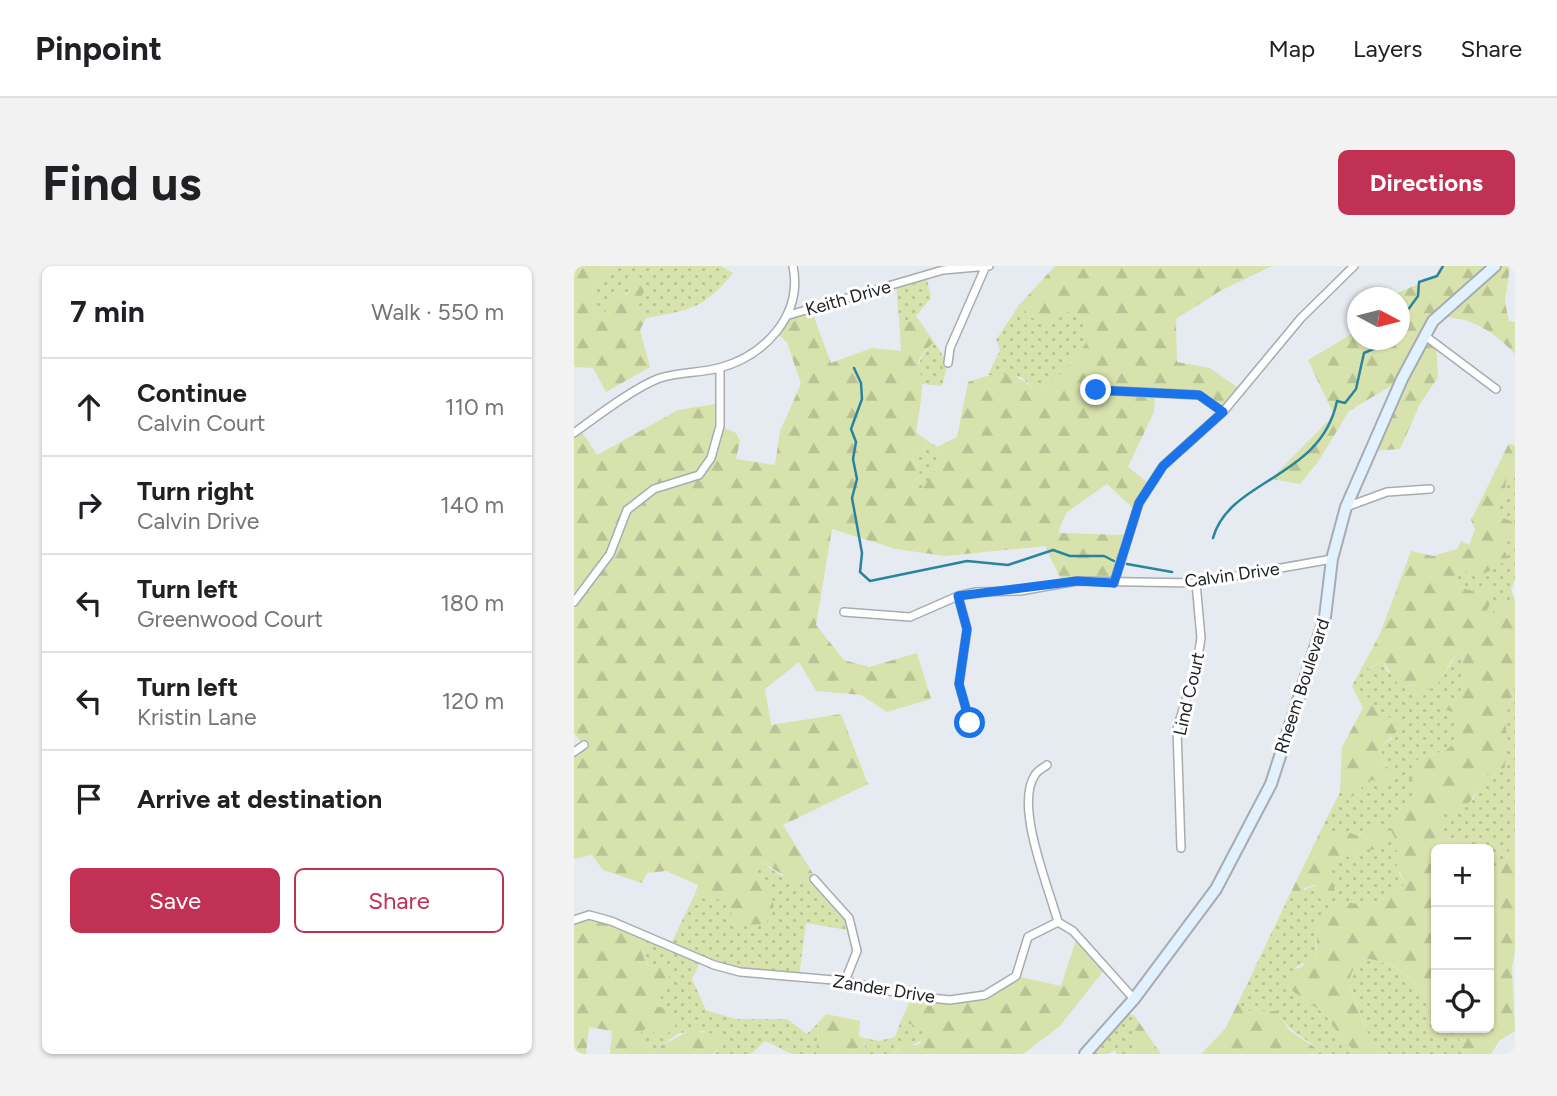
<!DOCTYPE html>
<meta charset="utf-8">
<style>
:root{--surface:#fff;--page:#f2f2f2;--text:#202124;--muted:#757577;--line:#e0e0e0;--accent:#c13153}
body{margin:0;font-family:Figtree,sans-serif;background:var(--page);color:var(--text)}
.controls{position:absolute;right:21px;bottom:21px;display:grid;overflow:hidden;border-radius:10px;box-shadow:0 2px 5px #0004}
.controls button{width:63px;height:63px;display:grid;place-items:center;padding:0;border:0;border-bottom:2px solid var(--line);background:var(--surface);color:var(--text);font:35px sans-serif}
.compass{position:absolute;left:773px;top:21px;width:63px;height:63px;border-radius:50%;background:var(--surface);box-shadow:0 2px 5px #0004;rotate:97deg}
.stop{position:absolute;width:21px;height:21px;margin:-16px;border:5px solid #1a73e8;border-radius:50%;background:#fff}
.stop.end{background:#1a73e8;border-color:#fff;box-shadow:0 2px 7px #0008}
.list{margin:0;padding:0;list-style:none}
h2{display:flex;justify-content:space-between;align-items:center;height:91px;margin:0;padding:0 28px;font-size:30px}
h2 small{font-size:23px;font-weight:400;color:var(--muted)}
.list li{display:grid;grid-template-columns:46px 1fr auto;gap:21px;align-items:center;box-sizing:border-box;height:98px;padding:0 28px;border-top:2px solid var(--line)}
.list b{display:block;font-size:26px;white-space:nowrap}
.list p{margin:0;font-size:23px;white-space:nowrap;color:var(--muted)}
.list em{font-size:23px;font-style:normal;color:var(--muted)}
.actions{display:flex;gap:14px;padding:21px 28px}
.actions a{flex:1;padding:16px 0;border:2px solid var(--accent);border-radius:10px;text-align:center;font-size:24px;color:var(--accent)}
.actions .main{background:var(--accent);color:#fff}
.icon{flex:none;width:38px;height:38px;fill:none;stroke:currentColor;stroke-width:2;stroke-linecap:round;stroke-linejoin:round}
.map{position:relative;flex:none;width:941px;height:788px;overflow:hidden;border-radius:10px}
header{display:flex;align-items:center;gap:42px;box-sizing:border-box;height:98px;padding:0 35px;background:var(--surface);border-bottom:2px solid var(--line)}
header strong{font-size:33px}
nav{display:flex;gap:38px;margin-inline-start:auto;font-size:24px}
.intro{display:flex;align-items:center;justify-content:space-between;box-sizing:border-box;height:168px;padding:0 42px}
h1{margin:0;font-size:49px}
.button{padding:18px 32px;border-radius:10px;background:var(--accent);color:#fff;font-size:24px;font-weight:700}
main{display:flex;gap:42px;padding:0 42px}
aside{flex:1;background:var(--surface);border-radius:10px;box-shadow:0 2px 5px #0004}
.map>svg:first-child{display:block}
</style>
<header>
<strong>Pinpoint</strong>
<nav><a>Map</a><a>Layers</a><a>Share</a></nav>
</header>
<div class="intro"><h1>Find us</h1><a class="button">Directions</a></div>
<main>
<aside>
<h2>7 min<small>Walk · 550 m</small></h2>
<ul class="list">
<li><svg class="icon" aria-label="ahead" viewBox="0 0 24 24"><path d="M12 20V5M6 11l6-6 6 6"/></svg><div><b>Continue</b><p>Calvin Court</p></div><em>110 m</em></li>
<li><svg class="icon" aria-label="right" viewBox="0 0 24 24"><path d="M7 20v-9h11M14 6l5 5-5 5"/></svg><div><b>Turn right</b><p>Calvin Drive</p></div><em>140 m</em></li>
<li><svg class="icon" aria-label="left" viewBox="0 0 24 24"><path d="M17 20v-9H6M10 6l-5 5 5 5"/></svg><div><b>Turn left</b><p>Greenwood Court</p></div><em>180 m</em></li>
<li><svg class="icon" aria-label="left" viewBox="0 0 24 24"><path d="M17 20v-9H6M10 6l-5 5 5 5"/></svg><div><b>Turn left</b><p>Kristin Lane</p></div><em>120 m</em></li>
<li><svg class="icon" aria-label="arrive" viewBox="0 0 24 24"><path d="M6 21V4h12l-3 4 3 4H6"/></svg><div><b>Arrive at destination</b></div></li>
</ul>
<div class="actions"><a class="main">Save</a><a>Share</a></div>
</aside>
<div class="map">
<svg width="941" height="788" viewBox="0 0 941 788">
<defs>
<pattern id="grass-dots" width="8" height="8" patternUnits="userSpaceOnUse" patternTransform="scale(1.75)"><rect width="8" height="8" fill="#d8e2ac"/><path d="M2 2h.1M6 6h.1" fill="none" stroke="#b9c294" stroke-width="1.8" stroke-linecap="round"/></pattern>
<pattern id="forest-firs" width="22" height="20" patternUnits="userSpaceOnUse" patternTransform="scale(1.75)"><rect width="22" height="20" fill="#d8e2ac"/><path d="M5 1l3.5 6h-7zM16 11l3.5 6h-7z" fill="#b9c294"/></pattern>
</defs>
<rect width="100%" height="100%" fill="#e6ebf1"/>
<path fill="url(#grass-dots)" d="M54,0H147L159,7C130,43 116,44 72,52L62,38L58,22L31,47L21,49L18,26L29,6Z
M352,9L357,32L342,50L348,58L325,54L322,18Z
M445,39L458,52L498,43L512,57V77C500,94 482,116 464,126L447,111L414,109L426,84L422,74Z
M360,76L374,97L368,120L348,118C342,99 345,90 360,76Z
M354,175L363,181L369,193L349,223L337,221L346,209L338,189L350,184Z
M941,204V257L925,250L923,238L931,226L932,214Z
M941,270V314L937,323L941,334L918,351H909L914,341V320L905,326L882,321L884,309L890,304C911,313 916,301 935,294L928,280Z
M889,381L887,427L879,433H870L880,446L882,468L887,473L872,484L843,494L835,513L841,514L843,524L824,547L821,572L827,589L825,607L831,618C813,633 796,642 772,636L756,650L745,652L741,691L722,701L713,721L751,748L768,773L784,788H744L746,785C727,768 717,768 702,745H674L664,737L717,626L721,631C734,619 743,619 760,620L756,607L759,593L776,590L786,583L790,563L784,570L759,572L748,562L766,526L776,531L784,529L790,516L814,500L807,494L808,480L818,472L794,431L785,434L778,420L791,396L795,403L809,395L813,405L835,417L843,429C873,415 869,404 889,381Z
M941,421V569L929,602L916,615L915,583H893L886,573L867,572V545L899,534L910,509L934,479L931,451Z
M180,591L206,609L246,619L275,652L279,665L232,657L225,711L166,706L127,694L118,713L132,744L162,753H213L233,768L245,756L242,788H218L191,775L177,788H139L144,785L130,765L105,767L87,780L86,788H78L77,781L66,774V766L77,758L96,753L92,743L83,742L91,718L87,701L75,700L69,690L66,668L96,680L121,628L137,635L149,631L156,643L180,611Z
M784,692C823,695 840,713 862,743V762H882L890,788H813L794,768L774,715Z
M547,749H560V777L563,788H542V784L532,788H511Z
M327,755L348,762L354,770C342,781 328,778 317,788H291L290,772L305,775L321,771Z"/>
<path fill="url(#forest-firs)" d="M0,0H54L29,6L18,26L21,49L31,47L34,31L52,29L58,22L51,13L63,6L72,23L62,38L72,52L66,64L76,101L32,126L19,102L0,101Z
M481,0H698L646,25L602,53L603,96L636,102L667,124L649,146L625,129L581,127L580,146L554,201L577,219L562,245L533,218L492,247L484,267L555,269L540,317L489,318L471,280L371,290L322,283L258,263L242,359L270,394L295,401L343,387L357,433L313,446L287,429L242,425L225,396L191,423L197,459L267,448L294,518L209,559L246,619C220,622 202,602 180,592V611L199,617L195,626L200,640L192,658L160,659L156,643L149,632L137,635L121,628L124,619L92,605L73,607L68,617L29,604L18,589L0,593V486L9,479L0,467V167L6,163L23,189L104,144L148,137L146,160L162,167L166,175L162,193L201,199L206,165L227,118L213,76L202,67L215,49L237,43L257,97L298,82L327,85L325,54L348,58L360,76C335,99 348,95 348,121C348,135 344,151 342,166L354,175L350,184L338,189L346,209L337,221L348,223L369,193L363,181L383,171L394,116C426,105 438,103 464,126C482,116 500,94 512,77V57L498,43L481,55L458,52L445,39Z
M869,0H936L931,36L935,55L941,56V88C928,74 913,62 894,55C884,52 876,53 867,48L850,69L862,78L864,111L846,138L826,183L797,185L827,114L775,145L744,196L726,218L697,213L760,149L734,94L783,65V74H825V32L814,31L863,10Z
M935,177L941,180V204L932,214L931,226L923,238L925,250L941,257V270L928,280L935,294C914,302 914,314 890,304L884,309L882,321L905,326L914,319L920,327L910,351H918L925,337L941,334V421L931,451L934,479L930,505L910,509C898,536 897,542 867,546V572L886,573L893,583H862V743C840,713 823,694 784,692L774,716L794,768L813,788H784L768,773L751,748L713,721L715,706L729,700L733,692L741,691C745,678 741,663 746,649L756,650L763,635L772,633L773,636C796,642 813,633 831,618L822,597L827,589L819,581L821,572L814,559L843,524L841,514L834,513L843,494L872,484L886,473L882,468L880,446L871,444L870,433H879L887,427L889,383L877,395L863,420L843,429L835,417L824,418L809,395L794,403L791,396L806,368L837,285L859,290L883,283L887,275L895,279L901,263L897,254Z
M794,431L809,452L819,451L826,462L808,480L807,494L819,507L817,515L808,520L800,514L790,516L784,529L775,531L766,526L768,481L789,442L785,434Z
M795,560L809,565L813,579L803,584L786,583L776,590L759,593L757,607L762,630L751,638L743,629L741,619L730,622L729,631H721L717,626L748,562L759,571L768,564L784,570Z
M941,569V685L938,701L941,765L925,775L917,788H890L882,762H915V615L929,602Z
M15,649L66,668L69,690L74,700L87,701L96,708L83,741L97,742L100,745L96,753L102,759L98,765L86,771L81,770L77,759L67,766L66,774L77,781L78,788H36L38,765L15,761L12,788H0V654Z
M507,673L532,702L485,761L449,788H317L332,779H344L353,770L348,762L327,755L338,730C385,735 401,736 442,710L487,720L501,677Z
M664,737L674,745H702L715,764L746,785L744,788H627L651,763Z
M252,748L286,755L285,770L290,772L291,788H242L245,756Z
M560,749L587,788H563L560,777Z
M115,765L144,768L149,778L139,788H86L87,780Z"/>
<g fill="none" stroke-linecap="round" stroke-linejoin="round">
<path stroke="#2b849d" stroke-width="2.5" d="M825,56L844,30L845,16L863,10L869,0
M280,102L287,117L288,133L277,163L282,176L279,193L283,213L278,232L288,287L286,306L296,315L393,295L434,299L479,284L496,290H530L540,295
M639,272C655,213 747,213 763,135L771,137L782,123L790,87L811,78V74
M553,298L598,306"/>
<defs>
<path id="street" d="M215,49L369,4L415,0
M850,69L922,123
M374,97L376,82L411,2
M522,124L625,129L649,146
M0,167C22,151 61,121 86,112C104,106 126,107 145,102C190,90 229,50 219,0
M772,241L813,226L856,223
M540,317L565,237L589,200L649,146L727,52L780,0
M384,330L393,363L385,418L396,457
M0,336L36,288L53,244L80,223L125,209L137,192L146,160V102
M270,346L336,351L384,330L402,326L446,325L503,315L622,317L758,293
M0,486L10,479
M473,499C469,502 463,505 461,509C440,539 475,622 484,656
M607,582L603,463L623,397L627,372L622,317
M240,613L275,652L283,685L271,715
M0,654L15,649L37,655L140,699L166,706L271,715L338,730L376,734L411,729L442,710L454,671L484,656L499,665L560,733"/>
<path id="secondary" d="M511,788L560,733L642,623L697,518L751,351L758,293L772,241L828,113L859,55L921,0"/>
</defs>
<use href="#street" stroke="#a7acb2" stroke-width="10"/>
<use href="#secondary" stroke="#a7acb2" stroke-width="14"/>
<use href="#street" stroke="#fff" stroke-width="7"/>
<use href="#secondary" stroke="#e2f1fe" stroke-width="10"/>
</g>
<g fill="none" stroke-linecap="round" stroke-linejoin="round">
<path stroke="#1a73e8" stroke-width="9" d="M396,457L385,418L393,363L384,330L503,315L540,317L565,237L589,200L649,146L625,129L522,124"/>
</g>
<g text-anchor="middle" dominant-baseline="central" stroke-width="6" stroke-linejoin="round" paint-order="stroke">
<g font-size="18" fill="#212325" stroke="#fff">
<text transform="translate(274 32) rotate(-16)">Keith Drive</text>
<text transform="translate(658 309) rotate(-8)">Calvin Drive</text>
<text transform="translate(728 420) rotate(-72)">Rheem Boulevard</text>
<text transform="translate(615 428) rotate(-77)">Lind Court</text>
<text transform="translate(310 723) rotate(9)">Zander Drive</text>
</g>
</g>
</svg>
<div class="controls">
<button>+</button>
<button>−</button>
<button><svg class="icon" aria-label="locate" viewBox="0 0 24 24"><circle cx="12" cy="12" r="6"/><path d="M12 2v4M12 18v4M2 12h4M18 12h4"/></svg></button>
</div>
<svg class="compass" viewBox="-18 -18 36 36"><path d="M0-13l5 13h-10z" fill="#e53935"/><path d="M0 13l5-13h-10z" fill="#757577"/></svg>
<div class="stop" style="left:396px;top:457px"></div>
<div class="stop end" style="left:522px;top:124px"></div>
</div>
</main>
